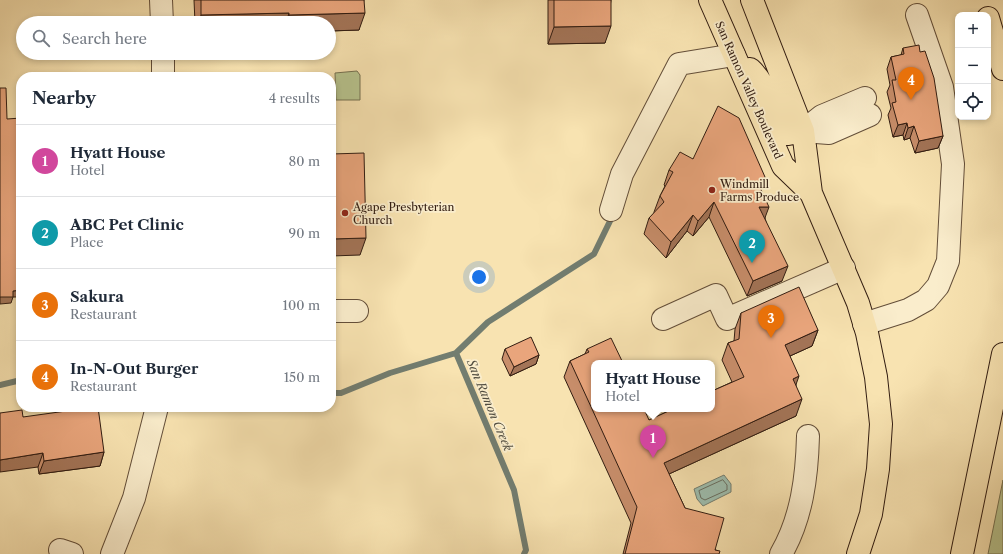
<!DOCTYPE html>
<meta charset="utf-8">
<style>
:root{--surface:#fff;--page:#f6f6f7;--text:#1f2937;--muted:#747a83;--line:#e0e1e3;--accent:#8f2418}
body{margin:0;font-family:"Libre Caslon Text",serif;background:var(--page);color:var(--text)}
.controls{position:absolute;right:12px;top:12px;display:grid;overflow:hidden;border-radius:8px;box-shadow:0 2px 6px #0003}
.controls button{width:36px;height:36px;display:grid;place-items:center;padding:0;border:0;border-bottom:1px solid var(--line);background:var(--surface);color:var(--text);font:20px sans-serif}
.you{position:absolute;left:479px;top:277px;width:14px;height:14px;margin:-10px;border:3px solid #fff;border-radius:50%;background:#1a73e8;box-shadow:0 0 0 6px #1a73e833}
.badge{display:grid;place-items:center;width:26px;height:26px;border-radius:50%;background:var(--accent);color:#fff;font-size:13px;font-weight:700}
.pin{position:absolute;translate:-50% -33px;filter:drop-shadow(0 1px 2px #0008)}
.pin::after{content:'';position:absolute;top:21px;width:14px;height:12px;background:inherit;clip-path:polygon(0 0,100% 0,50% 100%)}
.popup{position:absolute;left:591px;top:360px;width:124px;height:52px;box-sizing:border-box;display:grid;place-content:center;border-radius:8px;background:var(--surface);filter:drop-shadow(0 1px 3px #0005);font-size:13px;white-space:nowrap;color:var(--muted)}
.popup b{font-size:15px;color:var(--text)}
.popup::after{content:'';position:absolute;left:50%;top:100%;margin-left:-8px;border:8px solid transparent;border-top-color:var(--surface)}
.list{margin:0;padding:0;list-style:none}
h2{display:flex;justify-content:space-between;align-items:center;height:52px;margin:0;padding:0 16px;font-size:17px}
h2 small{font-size:13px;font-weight:400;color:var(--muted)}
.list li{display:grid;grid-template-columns:26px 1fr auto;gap:12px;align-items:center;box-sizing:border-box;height:72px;padding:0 16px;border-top:1px solid var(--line)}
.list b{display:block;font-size:15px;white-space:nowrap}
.list p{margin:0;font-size:13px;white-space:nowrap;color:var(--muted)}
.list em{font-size:13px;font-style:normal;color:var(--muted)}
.icon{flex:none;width:22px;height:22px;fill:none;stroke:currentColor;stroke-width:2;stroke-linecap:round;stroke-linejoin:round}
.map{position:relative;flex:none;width:1003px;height:554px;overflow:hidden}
.search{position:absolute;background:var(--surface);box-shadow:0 2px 6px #0003;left:16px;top:16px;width:320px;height:44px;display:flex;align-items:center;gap:10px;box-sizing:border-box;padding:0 14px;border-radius:22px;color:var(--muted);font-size:15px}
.panel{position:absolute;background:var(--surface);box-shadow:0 2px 6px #0003;left:16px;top:72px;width:320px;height:340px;border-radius:16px}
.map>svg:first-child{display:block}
</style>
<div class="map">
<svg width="1003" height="554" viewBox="0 0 1003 554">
<rect width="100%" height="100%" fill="#f8e3b1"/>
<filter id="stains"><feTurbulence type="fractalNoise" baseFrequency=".005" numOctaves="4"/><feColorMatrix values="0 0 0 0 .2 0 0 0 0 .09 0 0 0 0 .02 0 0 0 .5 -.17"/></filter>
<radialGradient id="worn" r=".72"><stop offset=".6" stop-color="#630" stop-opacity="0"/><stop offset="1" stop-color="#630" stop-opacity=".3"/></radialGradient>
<path fill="#b8c58f" stroke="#747050" d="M357,71L360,75V100H336L335,73Z
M1003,480V554H988Z"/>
<path fill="#9dbeaf" stroke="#727d70" d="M724,475L731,484V492L703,506L697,499L694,489Z"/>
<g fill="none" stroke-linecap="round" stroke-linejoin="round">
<path stroke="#676d60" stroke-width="1" d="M723,480L727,485V490L705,500L701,498L699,491Z"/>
<path stroke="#727d70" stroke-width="6" d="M0,385L21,380
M331,393H341L390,373L456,353
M524,554L526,550L514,490L456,353L488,322L594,254L612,217"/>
<defs>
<path id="minor" d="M161,0L162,23
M163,53V77
M803,131L829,133L870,115
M803,131L822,116L865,98
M611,210L622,174L679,64L734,55
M331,311H357
M663,319L716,295L727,319L844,268
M864,324L908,310L926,300L938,286L948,261L953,164L942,87L917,15
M60,550L72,554
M112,554L134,498L157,407
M781,554C802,518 807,476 808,436"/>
<path id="major" d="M710,0L783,166L811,193
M752,0L803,131L811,193L858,303L867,333L876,377L881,424L878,469L871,514L858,554
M750,69C770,87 771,115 788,134L803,131"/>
<path id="highway" d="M988,18L1003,69
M962,554L1003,354"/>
</defs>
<use href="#minor" stroke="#634e39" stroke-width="24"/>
<use href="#major" stroke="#311c11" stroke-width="24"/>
<use href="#highway" stroke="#311c11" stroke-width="24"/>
<use href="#minor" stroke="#faedcc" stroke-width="22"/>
<use href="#major" stroke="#f8e3b1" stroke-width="22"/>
<use href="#highway" stroke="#f8e3b1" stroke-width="22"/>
</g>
<path fill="#c88e6b" stroke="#311c11" d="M194,0H364L359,30L329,31V23H195Z
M548,0H611L605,43L548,44Z
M903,48L943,136L938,148L915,153L910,138L904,140L903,135L893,137L888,115L891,108L887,92L890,85L887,69L891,57L901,55Z
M693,159L761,190L765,218L782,281L747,296L709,217L693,236L687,231L666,258L644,234L649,218L654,213V212L660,196L665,186L664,185L669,170Z
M741,313L818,330L812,346L790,356L796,385V416L669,474L685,508L719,554H623L631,523L564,377L570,361L585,354L587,349L649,420L732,382L722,360L728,343L734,341L735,329Z
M505,349L539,355L536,364L510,376L502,359Z
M23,417L104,452L100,466L39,474L38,467Z"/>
<path fill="#a37457" stroke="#311c11" d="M289,13L286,23H198L201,15Z
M365,13L359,30L329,31V23H286L289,15Z
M611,26L605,43L548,44L554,27Z
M907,123L903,135L893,137L898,125Z
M914,126L910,138L904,140L908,128Z
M943,136L938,148L915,153L919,141Z
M714,202L709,217L693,236L698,221Z
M759,207H769L763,223Z
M693,215L687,231L666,258L671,242Z
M366,238L360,255L331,256V239Z
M788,266L782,281L747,296L753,281Z
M21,290V297H13L11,303L0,304V297L13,291Z
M818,330L812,346L779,361L785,345Z
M539,355L536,364L510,376L514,367Z
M799,376L793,393V379Z
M802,399L796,416L658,479L664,463Z
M104,452L100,466L39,474L44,461Z
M43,453L38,467L0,472V460Z"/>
<path fill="#e9a57c" stroke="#311c11" d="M201,0H364L365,13L289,15V13L201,15Z
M554,0H611V26L554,27Z
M919,45L920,52L925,51L934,78L943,136L919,141L914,126L908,128L907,123L898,125L892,103L896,102L892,80H896L891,57L904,54L903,48Z
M0,88H6L7,119L21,118V290L13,291V297H0Z
M718,106L739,118L765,177L761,190L769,207H759L788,266L753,281L714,202L698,221L693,215L671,242L649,218L664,202L660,196L673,172L669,170L680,152L693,159Z
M364,153L366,238L331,239V154Z
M799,287L818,330L785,345L799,376L793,379L802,399L664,463L685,508L724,518L715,550L720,551L719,554H625L637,507L570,361L589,352L587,349L611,338L623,363H594V409H644L649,420L673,409H712V391L744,377L728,343L739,339L741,313Z
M531,337L539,355L514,367L505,349Z
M95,407H98L104,452L44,461L43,453L0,460V413L22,410L23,417Z"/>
<g fill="#8f2418" stroke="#faedcc" stroke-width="1.5">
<circle cx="712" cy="190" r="4"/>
<circle cx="345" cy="213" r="4"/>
</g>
<g text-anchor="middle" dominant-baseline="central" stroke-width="3.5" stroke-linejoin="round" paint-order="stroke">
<g font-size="11" fill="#311c11" stroke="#faedcc">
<text transform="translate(749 90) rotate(66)">San Ramon Valley Boulevard</text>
</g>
<g font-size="11" fill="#311c11" stroke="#faedcc" text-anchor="start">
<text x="720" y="184">Windmill<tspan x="720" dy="13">Farms Produce</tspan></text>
<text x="353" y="207">Agape Presbyterian<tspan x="353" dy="13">Church</tspan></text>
</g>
<g font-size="12" font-style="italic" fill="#514d40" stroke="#faedcc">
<text transform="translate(490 405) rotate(67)">San Ramon Creek</text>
</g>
</g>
<rect width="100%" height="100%" filter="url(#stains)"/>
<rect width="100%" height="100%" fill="url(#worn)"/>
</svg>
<div class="controls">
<button>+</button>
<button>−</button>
<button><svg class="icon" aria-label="locate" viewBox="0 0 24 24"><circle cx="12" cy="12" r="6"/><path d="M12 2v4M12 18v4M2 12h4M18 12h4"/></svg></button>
</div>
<div class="you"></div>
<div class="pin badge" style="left:653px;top:458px;background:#d1479c">1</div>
<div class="popup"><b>Hyatt House</b>Hotel</div>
<div class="pin badge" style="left:752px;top:263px;background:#0f9aa8">2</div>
<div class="pin badge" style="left:771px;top:338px;background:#e8710a">3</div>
<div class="pin badge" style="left:911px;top:100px;background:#e8710a">4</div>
<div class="search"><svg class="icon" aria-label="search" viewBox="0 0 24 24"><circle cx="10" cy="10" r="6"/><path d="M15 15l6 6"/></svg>Search here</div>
<section class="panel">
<h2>Nearby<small>4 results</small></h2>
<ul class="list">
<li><span class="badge" style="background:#d1479c">1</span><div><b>Hyatt House</b><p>Hotel</p></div><em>80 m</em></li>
<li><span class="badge" style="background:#0f9aa8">2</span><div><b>ABC Pet Clinic</b><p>Place</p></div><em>90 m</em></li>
<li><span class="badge" style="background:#e8710a">3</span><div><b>Sakura</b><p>Restaurant</p></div><em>100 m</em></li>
<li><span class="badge" style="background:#e8710a">4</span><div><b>In-N-Out Burger</b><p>Restaurant</p></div><em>150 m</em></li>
</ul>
</section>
</div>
